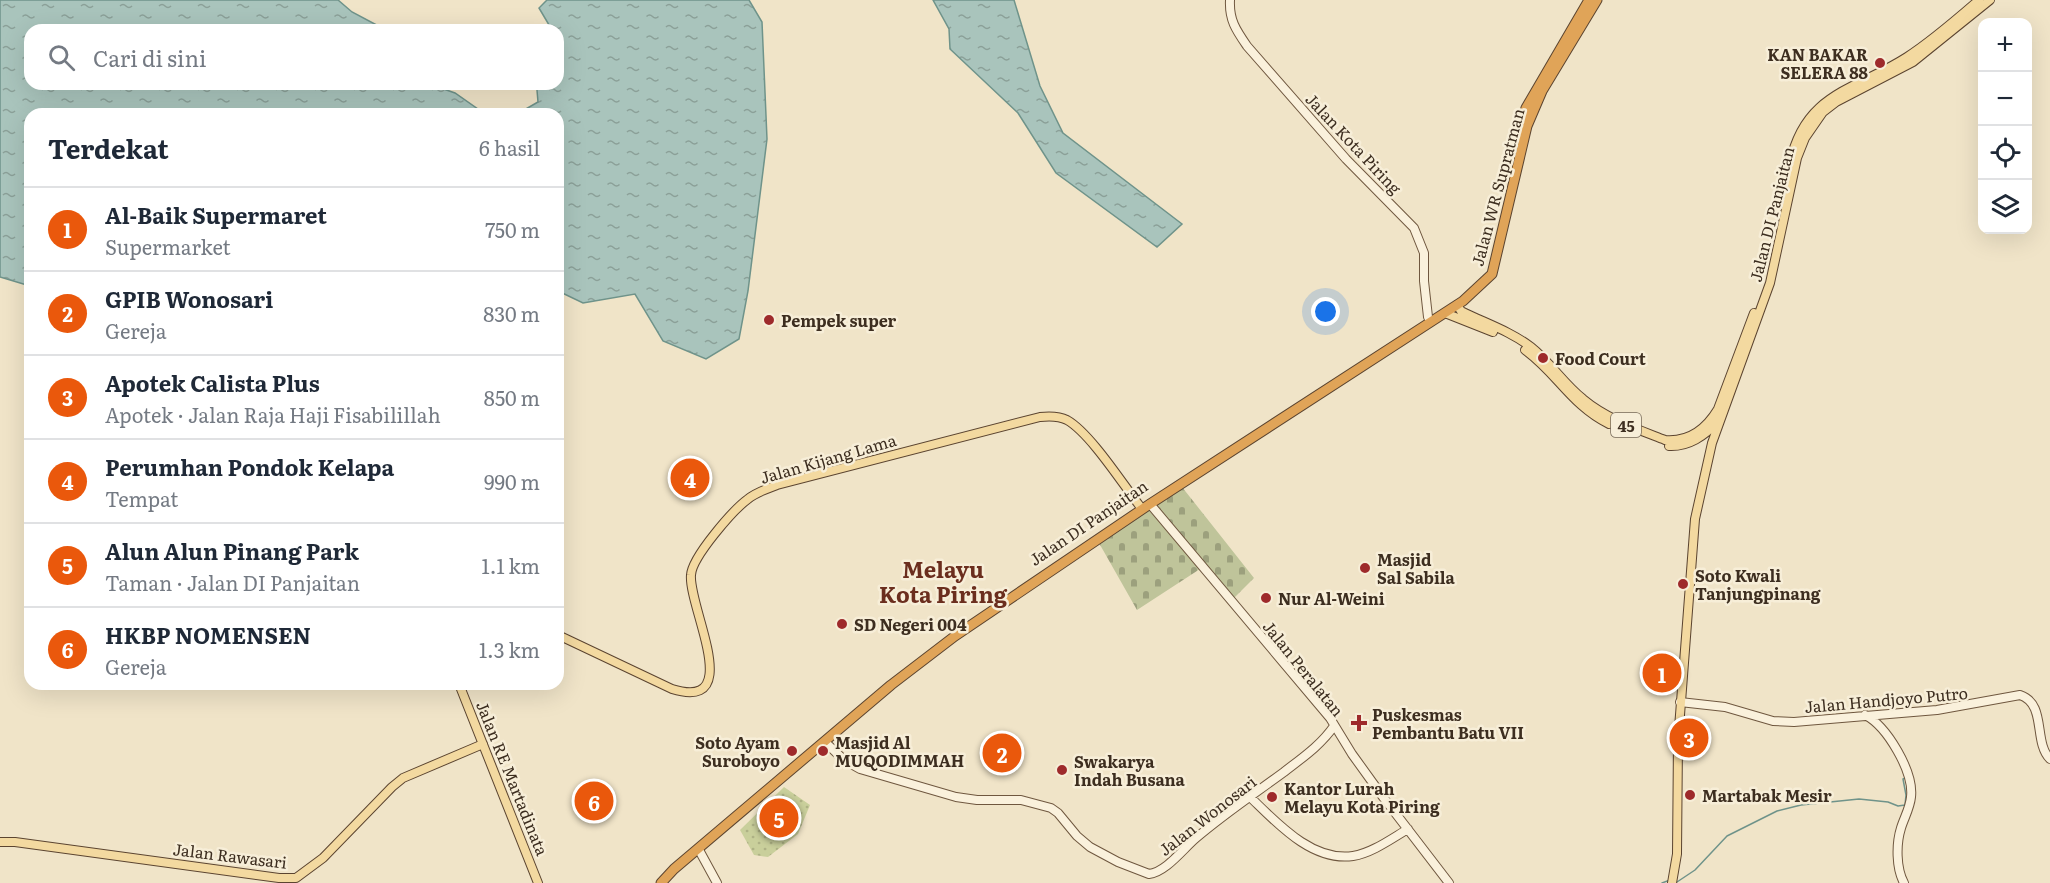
<!DOCTYPE html>
<html lang="id">
<meta charset="utf-8">
<style>
:root{--surface:#fff;--page:#f6f6f7;--text:#1f2937;--muted:#747a83;--line:#e0e1e3;--accent:#ea580c}
body{margin:0;font-family:Literata,serif;background:var(--page);color:var(--text)}
.controls{position:absolute;right:18px;top:18px;display:grid;overflow:hidden;border-radius:12px;box-shadow:0 6px 24px #0002}
.controls button{width:54px;height:54px;display:grid;place-items:center;padding:0;border:0;border-bottom:2px solid var(--line);background:var(--surface);color:var(--text);font:30px sans-serif}
.you{position:absolute;left:1326px;top:312px;width:21px;height:21px;margin:-15px;border:4px solid #fff;border-radius:50%;background:#1a73e8;box-shadow:0 0 0 9px #1a73e833}
.badge{display:grid;place-items:center;width:39px;height:39px;border-radius:50%;background:var(--accent);color:#fff;font-size:20px;font-weight:700}
.pin{position:absolute;translate:-50% -50%;border:3px solid #fff;box-shadow:0 2px 6px #0006}
.list{margin:0;padding:0;list-style:none}
h2{display:flex;justify-content:space-between;align-items:center;height:78px;margin:0;padding:0 24px;font-size:26px}
h2 small{font-size:20px;font-weight:400;color:var(--muted)}
.list li{display:grid;grid-template-columns:39px 1fr auto;gap:18px;align-items:center;box-sizing:border-box;height:84px;padding:0 24px;border-top:2px solid var(--line)}
.list b{display:block;font-size:22px;white-space:nowrap}
.list p{margin:0;font-size:20px;white-space:nowrap;color:var(--muted)}
.list em{font-size:20px;font-style:normal;color:var(--muted)}
.icon{flex:none;width:33px;height:33px;fill:none;stroke:currentColor;stroke-width:2;stroke-linecap:round;stroke-linejoin:round}
.map{position:relative;flex:none;width:2050px;height:883px;overflow:hidden}
.search{position:absolute;background:var(--surface);box-shadow:0 6px 24px #0002;left:24px;top:24px;width:540px;height:66px;display:flex;align-items:center;gap:15px;box-sizing:border-box;padding:0 21px;border-radius:18px;color:var(--muted);font-size:22px}
.panel{position:absolute;background:var(--surface);box-shadow:0 6px 24px #0002;left:24px;top:108px;width:540px;height:582px;border-radius:18px}
.map>svg:first-child{display:block}
</style>
<div class="map">
<svg width="2050" height="883" viewBox="0 0 2050 883">
<defs>
<pattern id="grass-dots" width="8" height="8" patternUnits="userSpaceOnUse" patternTransform="scale(1.5)"><rect width="8" height="8" fill="#c9cf9b"/><path d="M2 2h.1M6 6h.1" fill="none" stroke="#aeb285" stroke-width="1.8" stroke-linecap="round"/></pattern>
<pattern id="cemetery-stones" width="16" height="16" patternUnits="userSpaceOnUse" patternTransform="scale(1.5)"><rect width="16" height="16" fill="#bfc49a"/><path d="M2 7V4a2 2 0 0 1 4 0v3zM10 15v-3a2 2 0 0 1 4 0v3z" fill="#9ca07d"/></pattern>
<pattern id="water-ripples" width="26" height="14" patternUnits="userSpaceOnUse" patternTransform="scale(1.5)"><rect width="26" height="14" fill="#a9c4bc"/><path d="M2 4q2-2 4 0t4 0M15 11q2-2 4 0t4 0" fill="none" stroke="#8ba098"/></pattern>
</defs>
<rect width="100%" height="100%" fill="#f0e4c8"/>
<path fill="url(#grass-dots)" d="M784,787L810,805L798,834L768,857L754,855L740,830Z"/>
<path fill="url(#cemetery-stones)" d="M1182,487L1254,578L1234,598L1155,506Z
M1149,510L1200,569L1137,610L1099,543Z"/>
<path fill="url(#water-ripples)" stroke="#6f938a" stroke-width="1.5" d="M0,0H338L352,12L386,30H30V84H440L438,87L455,93L485,114H30V286L0,277Z
M547,0H749L762,22L767,139L748,291L739,339L706,359L663,341L635,294L583,303L558,291V114H517L538,102L537,90L543,84H558V30H552L539,8Z
M933,0H1014L1040,86L1063,133L1182,224L1157,247L1056,173L1018,113L950,49L949,29Z"/>
<g fill="none" stroke-linecap="round" stroke-linejoin="round">
<path stroke="#6f938a" stroke-width="1.5" d="M1674,881L1677,882L1695,870L1727,836L1777,811L1801,805L1859,799L1888,802L1898,806L1905,805L1906,795L1903,779L1905,778
M1662,883L1670,880"/>
<defs>
<path id="secondary" d="M1230,0C1229,20 1236,30 1247,46L1346,159L1414,228L1424,253V281L1428,317
M1150,504L1330,718L1352,754L1383,797L1449,883
M1680,702L1725,707L1773,721L1794,722L1937,710L2020,695C2047,704 2033,742 2050,759
M1865,715C1887,726 1914,772 1911,797C1910,808 1904,818 1901,828C1896,844 1896,868 1904,883
M825,742L844,760L860,769L956,797L977,800H1021L1051,808L1058,813L1077,836L1090,847L1118,862L1149,874C1166,872 1183,849 1196,838C1224,814 1254,794 1284,772C1302,758 1321,745 1334,726
M1250,797C1277,823 1312,862 1353,856C1372,853 1391,839 1408,829
M699,850L717,883"/>
<path id="primary" d="M1790,163C1805,92 1856,90 1907,57C1932,41 1957,19 1979,0
M1457,305L1461,311C1485,323 1510,331 1531,347C1550,362 1564,384 1583,399C1607,419 1637,429 1665,440C1689,442 1706,429 1718,409L1754,313
M1445,313L1493,332
M1525,350C1557,373 1571,405 1609,424
M1669,446C1688,447 1705,436 1717,422
M558,635L672,689C746,712 688,607 691,575C692,557 733,510 748,499C756,492 767,489 777,485L1040,417C1049,416 1059,416 1067,420C1090,433 1122,483 1139,505
M459,684L538,883
M0,842H15L279,878H296L323,858L392,787L403,778L483,744
M1672,883L1677,854L1678,741L1695,519L1712,443L1770,283L1797,158L1805,138L1823,112L1836,102L1913,62L1990,0"/>
<path id="highway" d="M1518,138L1526,108L1589,0
M661,883L674,869L891,685L955,636L1150,504L1463,301L1492,274L1527,126L1542,91L1597,0"/>
</defs>
<use href="#secondary" stroke="#6f573f" stroke-width="10"/>
<use href="#primary" stroke="#5b4430" stroke-width="10"/>
<use href="#highway" stroke="#5b4430" stroke-width="11"/>
<use href="#secondary" stroke="#faf1dc" stroke-width="8"/>
<use href="#primary" stroke="#f3d9a0" stroke-width="8"/>
<use href="#highway" stroke="#e0a458" stroke-width="9"/>
</g>
<g fill="#9e2a2b" stroke="#f7eed8" stroke-width="2">
<circle cx="1880" cy="63" r="6"/>
<circle cx="769" cy="320" r="6"/>
<circle cx="1543" cy="358" r="6"/>
<circle cx="1365" cy="568" r="6"/>
<circle cx="1683" cy="584" r="6"/>
<circle cx="1266" cy="598" r="6"/>
<circle cx="842" cy="624" r="6"/>
<path d="M1356 714h6v6h6v6h-6v6h-6v-6h-6v-6h6z"/>
<circle cx="792" cy="751" r="6"/>
<circle cx="823" cy="751" r="6"/>
<circle cx="1062" cy="770" r="6"/>
<circle cx="1690" cy="795" r="6"/>
<circle cx="1272" cy="797" r="6"/>
</g>
<g text-anchor="middle" dominant-baseline="central" stroke-width="5" stroke-linejoin="round" paint-order="stroke">
<rect fill="#f7eed8" stroke="#756857" stroke-width="1.5" x="1611" y="413" width="30" height="24" rx="4.5"/>
<g font-size="15" font-weight="bold" fill="#3d2e20">
<text x="1626" y="425">45</text>
</g>
<g font-size="16" font-weight="bold" fill="#3d2e20" stroke="#f7eed8" text-anchor="start">
<text x="1868" y="54" text-anchor="end">KAN BAKAR<tspan x="1868" dy="18">SELERA 88</tspan></text>
<text x="781" y="320">Pempek super</text>
<text x="1555" y="358">Food Court</text>
<text x="1377" y="559">Masjid<tspan x="1377" dy="18">Sal Sabila</tspan></text>
<text x="1695" y="575">Soto Kwali<tspan x="1695" dy="18">Tanjungpinang</tspan></text>
<text x="1278" y="598">Nur Al-Weini</text>
<text x="854" y="624">SD Negeri 004</text>
<text x="1372" y="714">Puskesmas<tspan x="1372" dy="18">Pembantu Batu VII</tspan></text>
<text x="780" y="742" text-anchor="end">Soto Ayam<tspan x="780" dy="18">Suroboyo</tspan></text>
<text x="835" y="742">Masjid Al<tspan x="835" dy="18">MUQODIMMAH</tspan></text>
<text x="1074" y="761">Swakarya<tspan x="1074" dy="18">Indah Busana</tspan></text>
<text x="1284" y="788">Kantor Lurah<tspan x="1284" dy="18">Melayu Kota Piring</tspan></text>
<text x="1702" y="795">Martabak Mesir</text>
</g>
<g font-size="16" fill="#3d2e20" stroke="#f7eed8">
<text transform="translate(1354 143) rotate(47)">Jalan Kota Piring</text>
<text transform="translate(1497 187) rotate(-75)">Jalan WR Supratman</text>
<text transform="translate(1771 214) rotate(-76)">Jalan DI Panjaitan</text>
<text transform="translate(828 458) rotate(-16)">Jalan Kijang Lama</text>
<text transform="translate(1088 522) rotate(-34)">Jalan DI Panjaitan</text>
<text transform="translate(1304 668) rotate(51)">Jalan Peralatan</text>
<text transform="translate(1886 699) rotate(-5)">Jalan Handjoyo Putro</text>
<text transform="translate(513 778) rotate(68)">Jalan RE Martadinata</text>
<text transform="translate(1207 815) rotate(-38)">Jalan Wonosari</text>
<text transform="translate(230 855) rotate(7)">Jalan Rawasari</text>
</g>
<g font-size="22" font-weight="bold" fill="#6b2e1e" stroke="#f7eed8">
<text x="943" y="568">Melayu<tspan x="943" dy="25">Kota Piring</tspan></text>
</g>
</g>
</svg>
<div class="controls">
<button>+</button>
<button>−</button>
<button><svg class="icon" aria-label="locate" viewBox="0 0 24 24"><circle cx="12" cy="12" r="6"/><path d="M12 2v4M12 18v4M2 12h4M18 12h4"/></svg></button>
<button><svg class="icon" aria-label="layers" viewBox="0 0 24 24"><path d="M12 4l9 5-9 5-9-5zM3 14l9 5 9-5"/></svg></button>
</div>
<div class="you"></div>
<div class="pin badge" style="left:1662px;top:673px">1</div>
<div class="pin badge" style="left:1002px;top:753px">2</div>
<div class="pin badge" style="left:1689px;top:738px">3</div>
<div class="pin badge" style="left:690px;top:478px">4</div>
<div class="pin badge" style="left:779px;top:818px">5</div>
<div class="pin badge" style="left:594px;top:801px">6</div>
<div class="search"><svg class="icon" aria-label="search" viewBox="0 0 24 24"><circle cx="10" cy="10" r="6"/><path d="M15 15l6 6"/></svg>Cari di sini</div>
<section class="panel">
<h2>Terdekat<small>6 hasil</small></h2>
<ul class="list">
<li><span class="badge">1</span><div><b>Al-Baik Supermaret</b><p>Supermarket</p></div><em>750 m</em></li>
<li><span class="badge">2</span><div><b>GPIB Wonosari</b><p>Gereja</p></div><em>830 m</em></li>
<li><span class="badge">3</span><div><b>Apotek Calista Plus</b><p>Apotek · Jalan Raja Haji Fisabilillah</p></div><em>850 m</em></li>
<li><span class="badge">4</span><div><b>Perumhan Pondok Kelapa</b><p>Tempat</p></div><em>990 m</em></li>
<li><span class="badge">5</span><div><b>Alun Alun Pinang Park</b><p>Taman · Jalan DI Panjaitan</p></div><em>1.1 km</em></li>
<li><span class="badge">6</span><div><b>HKBP NOMENSEN</b><p>Gereja</p></div><em>1.3 km</em></li>
</ul>
</section>
</div>
